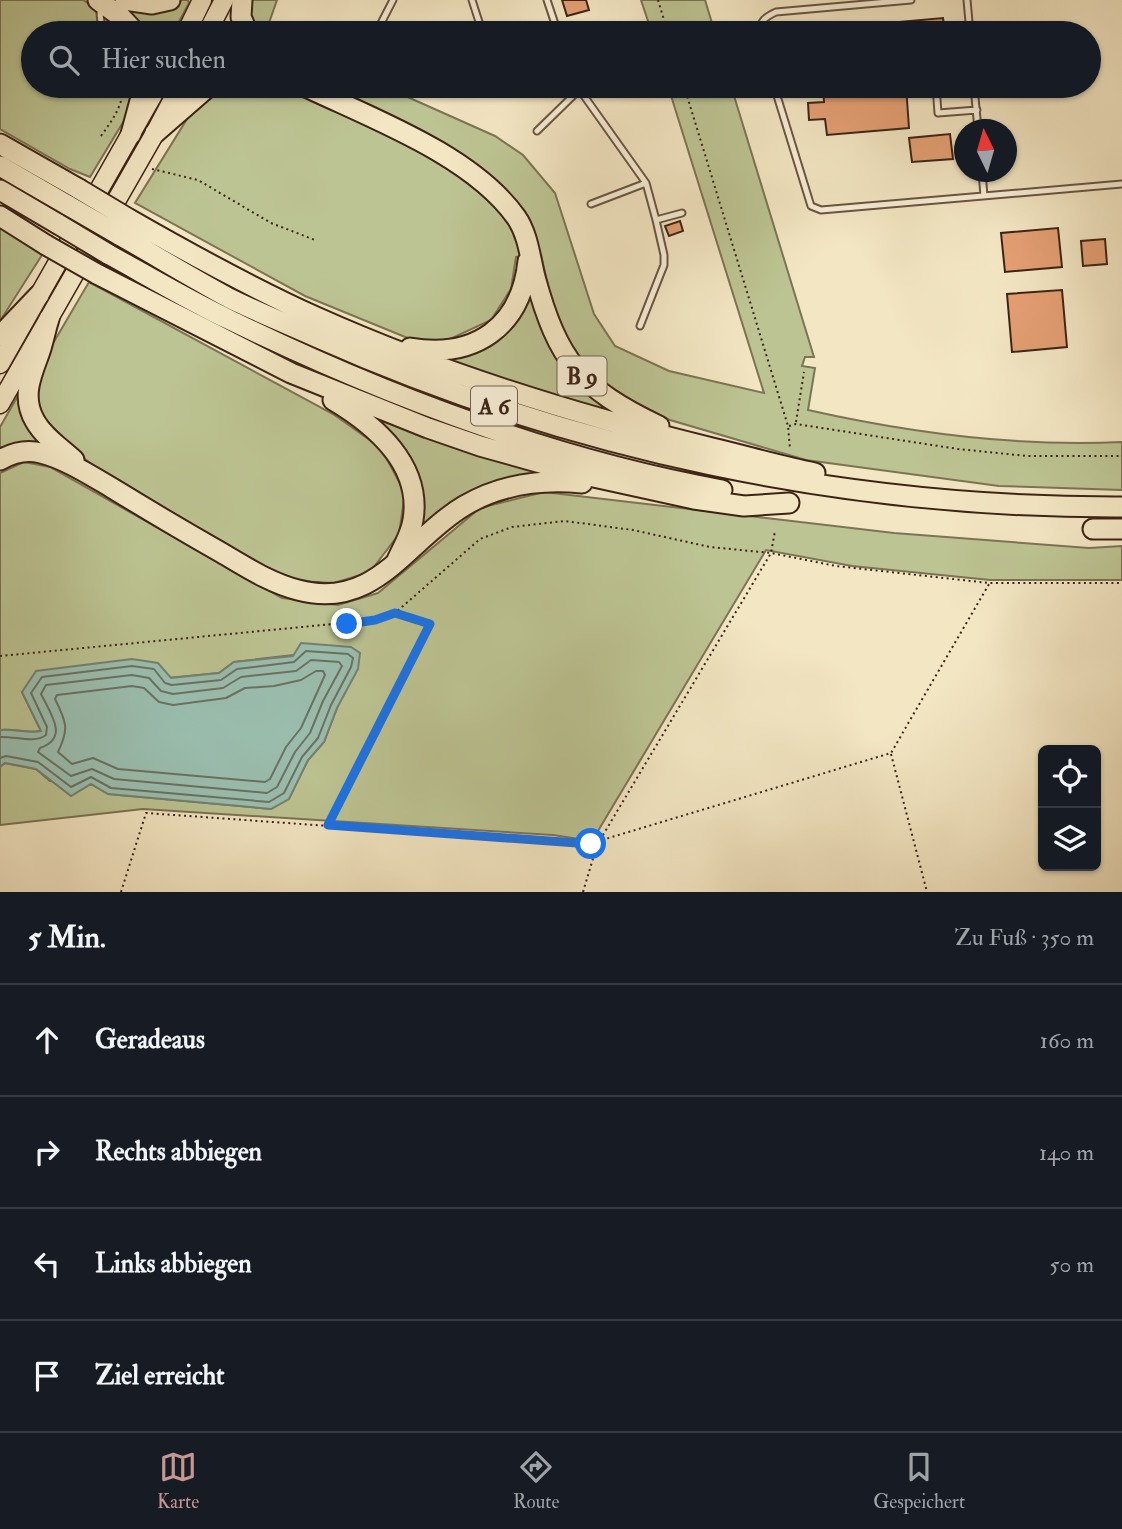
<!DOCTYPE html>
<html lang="de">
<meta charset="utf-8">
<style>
:root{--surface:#171b24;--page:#242831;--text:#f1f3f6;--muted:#9ea1a6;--line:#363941;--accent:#c59692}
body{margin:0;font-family:"IM FELL Double Pica",serif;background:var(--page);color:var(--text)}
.controls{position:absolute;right:21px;bottom:21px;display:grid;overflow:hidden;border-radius:10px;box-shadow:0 2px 5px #0004}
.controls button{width:63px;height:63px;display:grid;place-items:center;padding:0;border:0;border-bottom:2px solid var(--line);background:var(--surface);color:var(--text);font:35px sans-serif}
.compass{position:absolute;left:954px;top:119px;width:63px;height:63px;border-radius:50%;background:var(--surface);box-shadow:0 2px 5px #0004;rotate:355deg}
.stop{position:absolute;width:21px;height:21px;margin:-16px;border:5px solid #1a73e8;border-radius:50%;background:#fff}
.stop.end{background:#1a73e8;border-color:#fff;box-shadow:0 2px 7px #0008}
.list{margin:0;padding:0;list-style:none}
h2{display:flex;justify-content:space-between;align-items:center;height:91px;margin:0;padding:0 28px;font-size:30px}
h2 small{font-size:23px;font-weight:400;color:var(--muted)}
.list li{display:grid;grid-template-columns:46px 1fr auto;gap:21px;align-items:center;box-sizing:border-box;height:112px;padding:0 28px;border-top:2px solid var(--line)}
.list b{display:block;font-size:26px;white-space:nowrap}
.list em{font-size:23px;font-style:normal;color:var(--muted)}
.icon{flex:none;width:38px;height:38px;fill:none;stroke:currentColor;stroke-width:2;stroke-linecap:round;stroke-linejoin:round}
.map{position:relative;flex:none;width:1122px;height:892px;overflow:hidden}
.search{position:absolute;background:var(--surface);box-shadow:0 2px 5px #0004;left:21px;right:21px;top:21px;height:77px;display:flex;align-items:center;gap:18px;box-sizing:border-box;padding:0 24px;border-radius:38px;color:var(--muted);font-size:26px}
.sheet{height:539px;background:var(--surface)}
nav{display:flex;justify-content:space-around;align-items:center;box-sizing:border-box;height:98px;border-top:2px solid var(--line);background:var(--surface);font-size:19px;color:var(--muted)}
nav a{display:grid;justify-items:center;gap:4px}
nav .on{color:var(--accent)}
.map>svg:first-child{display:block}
</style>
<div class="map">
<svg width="1122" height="892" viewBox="0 0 1122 892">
<rect width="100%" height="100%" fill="#f3e6c3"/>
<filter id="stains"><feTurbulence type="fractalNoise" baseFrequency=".00286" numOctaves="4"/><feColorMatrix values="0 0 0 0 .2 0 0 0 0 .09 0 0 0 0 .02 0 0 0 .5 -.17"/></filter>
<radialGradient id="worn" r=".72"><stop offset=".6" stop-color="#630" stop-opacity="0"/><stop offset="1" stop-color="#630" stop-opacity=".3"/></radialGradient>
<path fill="#bdc493" stroke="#7c7454" stroke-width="2" d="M0,0H83L113,19L127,33H33V86H137L128,114L90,177L70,169L0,129Z
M182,0H188L189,3L173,33H142L119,6L177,3Z
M246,0H277L269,23L274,33H253Z
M641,0H705L715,33H652Z
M222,86H383L495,136L523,155L555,193L594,314L615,346L669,371L764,393L668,86H731L814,357H805L802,366L815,368L808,410C910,433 1017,447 1122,442V490L999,486L806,460L670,420L628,399L588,371L571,347L555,316L541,255L516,257L511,289L491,320L446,341L410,339L305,296L135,203L192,111Z
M0,226L27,241L42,255L0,321Z
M89,282L333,414L381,448L405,493L399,534L370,572L334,583L297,581L258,565L102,472L60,440L42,421L36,397L35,374Z
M527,291H533L615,409L614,414L540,392L451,361L449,357Z
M19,394L49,444L0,454V427Z
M378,419L466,451L543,474L423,535L418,519L375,420Z
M24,462L50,467L282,598L338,605L378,593L480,508L544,492L894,533L1089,548L1122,546V580H990L852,566L766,550L592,841L553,835L143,809L0,825V767L5,763L36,769L50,781L91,784L109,794L271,809L289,798L308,760L324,742L337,708L293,655L234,662L219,673L22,692L41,731C27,734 15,728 0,730V473Z"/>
<path fill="#9bc0b1" stroke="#758173" stroke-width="2" d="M301,643L351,647L360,653L358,669L337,708L324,742L308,760L289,799L271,809L108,794L91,784L71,796L36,769L5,763L0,767V730C14,728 27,734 41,731L22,692L36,671L132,659L158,663L171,678L219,673L234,662L293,656Z"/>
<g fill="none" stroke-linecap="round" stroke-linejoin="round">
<path stroke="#6c7264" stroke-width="2" d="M311,660L339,662L342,666L323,701L310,733L295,752L277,787L267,793L114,779L92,769L71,776L38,752L40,748C70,738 50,713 41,694L46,685L132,675L149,678L161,691L173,694L223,688L241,677L296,671Z
M316,671H323L325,675L301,728L286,747L270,779L265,782L118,769L93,758L72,764L58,752C69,729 67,723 55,699L57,695L132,686L144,688L159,702L173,705L226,698L245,688L274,686L301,680Z
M0,737C15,736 34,744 46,735L47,727L31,693L42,677L132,666L154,669L165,683L172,685L221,680L237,669L294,662L306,651L348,654L353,658L351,667L331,705L318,738L302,757L284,793L269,802L111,788L91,777L71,787L38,762L6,756L0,758"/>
</g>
<path fill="#e49f73" stroke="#3c2316" stroke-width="2" d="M562,0H586L589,10L567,16Z
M943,18L945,33H845L844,27Z
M823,86H906L909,128L827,135L825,119L809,120L808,103L824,102Z
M950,134L953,159L912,162L909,138Z
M680,221L683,231L669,236L665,226Z
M1058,228L1062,267L1005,272L1001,233Z
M1105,239L1107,264L1083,266L1081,241Z
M1062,290L1067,347L1012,352L1007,294Z"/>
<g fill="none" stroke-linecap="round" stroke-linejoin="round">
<defs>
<path id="service" d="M472,0L480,25L508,33
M547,0L558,33
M967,0L970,33
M102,7L100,13L102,33
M376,33L393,0
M619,33L627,31
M759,33C760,21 765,17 776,12L911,0
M577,86L646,183L656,220L682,213
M774,86L811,206L821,210L1122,184
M936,86L938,113L977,110
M974,86L978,130
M537,131L579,90
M982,172L984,196
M591,204L646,183
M640,326L664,265V255L656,220"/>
<path id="trunk" d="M186,33L202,0
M207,33L224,0
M0,364L158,86
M0,404L155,133L180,86"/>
<path id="motorway" d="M98,0L121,17L136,33
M125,0L152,4L170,0
M242,0L241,17L248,33
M304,86C371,118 472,155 516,217C528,234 530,257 535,277C558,361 580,388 659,426
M155,133L209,86
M131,134L144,86
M0,144L79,189
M0,166L69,206
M0,190L58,224
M0,216L46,245
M129,219C190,254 252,288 316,317C443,374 577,415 712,448C746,456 780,466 815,473
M119,235C156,256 192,278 229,298C257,312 287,324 316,337C570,450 844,508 1122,507
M108,254C148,276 188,300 230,320C386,396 551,459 722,490
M97,274L291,373L428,428L480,446L580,474L694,499L744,506L789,503
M49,319C45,331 43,345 38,357C30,378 22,399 35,421C44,437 61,448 74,460
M0,336L39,295
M410,348C475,359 521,327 528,261
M333,400C375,425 422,465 413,520C411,534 403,547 397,560
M0,460C12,453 26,449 41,453C65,459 90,475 112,488C148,510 185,532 222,553C246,567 270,583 298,590C376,611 407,540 464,506C501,484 540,479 582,483
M1093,529H1122"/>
</defs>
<use href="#service" stroke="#6a5441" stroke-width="9"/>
<use href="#trunk" stroke="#3c2316" stroke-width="21"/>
<use href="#motorway" stroke="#3c2316" stroke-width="23"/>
<path stroke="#3c2316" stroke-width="2" stroke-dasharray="2 3.5" stroke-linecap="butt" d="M658,0L668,33
M684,86L788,426L790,449
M101,136C113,119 123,106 123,86
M152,169L198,180L271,223L315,240
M796,422L804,372
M789,426L796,424L958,449L1027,456H1122
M0,656L375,620L395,613L480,539L512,527L565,521L633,530L710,547L771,553L836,566L989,583H1122
M891,754L927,892
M328,825L430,624L396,613
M602,840L891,753L989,584
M121,892L146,813L597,845
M583,892L597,845L771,553L775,531"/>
<use href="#service" stroke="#f7efd8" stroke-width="5"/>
<use href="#trunk" stroke="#f3e6c3" stroke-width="18"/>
<use href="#motorway" stroke="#f3e6c3" stroke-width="19"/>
<defs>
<path id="motorway-bridge" d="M79,189L129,219
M69,206L119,235
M58,224L108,254
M46,245L97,274"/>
</defs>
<use href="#motorway-bridge" stroke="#3c2316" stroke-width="23" stroke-linecap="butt"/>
<use href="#motorway-bridge" stroke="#f3e6c3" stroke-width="19"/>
</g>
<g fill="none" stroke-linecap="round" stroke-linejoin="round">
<path stroke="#1a73e8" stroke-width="9" d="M347,624L375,620L395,613L430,624L328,825L591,844"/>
</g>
<g text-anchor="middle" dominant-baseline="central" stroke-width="5" stroke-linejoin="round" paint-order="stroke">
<g fill="#f7efd8" stroke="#746050" stroke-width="2">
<rect x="557.5" y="356.5" width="49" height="39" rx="5"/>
<rect x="471" y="386.5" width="46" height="39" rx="5"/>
</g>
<g font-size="23" font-weight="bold" fill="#3c2316">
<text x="582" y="376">B 9</text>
<text x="494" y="406">A 6</text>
</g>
</g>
<rect width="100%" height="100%" filter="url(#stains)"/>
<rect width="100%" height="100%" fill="url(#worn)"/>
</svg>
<div class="controls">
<button><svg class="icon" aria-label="locate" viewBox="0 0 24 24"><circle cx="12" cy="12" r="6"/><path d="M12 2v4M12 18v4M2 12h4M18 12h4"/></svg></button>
<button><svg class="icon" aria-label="layers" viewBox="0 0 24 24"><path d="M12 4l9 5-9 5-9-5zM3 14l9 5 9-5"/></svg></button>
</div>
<svg class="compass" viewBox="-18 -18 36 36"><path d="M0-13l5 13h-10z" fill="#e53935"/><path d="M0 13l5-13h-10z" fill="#9ea1a6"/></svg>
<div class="stop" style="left:591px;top:844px"></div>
<div class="stop end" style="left:347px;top:624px"></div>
<div class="search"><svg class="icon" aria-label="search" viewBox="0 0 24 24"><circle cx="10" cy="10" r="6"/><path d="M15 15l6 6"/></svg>Hier suchen</div>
</div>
<section class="sheet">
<h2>5 Min.<small>Zu Fuß · 350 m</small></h2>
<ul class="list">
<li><svg class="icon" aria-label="ahead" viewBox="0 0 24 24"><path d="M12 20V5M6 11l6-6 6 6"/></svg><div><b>Geradeaus</b></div><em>160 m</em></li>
<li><svg class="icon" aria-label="right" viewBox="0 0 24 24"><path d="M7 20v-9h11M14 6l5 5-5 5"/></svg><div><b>Rechts abbiegen</b></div><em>140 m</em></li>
<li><svg class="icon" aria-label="left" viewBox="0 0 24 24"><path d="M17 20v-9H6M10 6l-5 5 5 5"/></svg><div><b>Links abbiegen</b></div><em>50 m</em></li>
<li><svg class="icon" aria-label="arrive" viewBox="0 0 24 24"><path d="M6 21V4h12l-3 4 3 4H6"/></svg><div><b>Ziel erreicht</b></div></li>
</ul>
</section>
<nav>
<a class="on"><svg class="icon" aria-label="map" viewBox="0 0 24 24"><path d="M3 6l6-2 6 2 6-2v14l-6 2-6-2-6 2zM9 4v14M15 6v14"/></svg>Karte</a>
<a><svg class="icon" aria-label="directions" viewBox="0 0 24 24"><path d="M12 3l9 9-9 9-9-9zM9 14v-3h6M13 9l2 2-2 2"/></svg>Route</a>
<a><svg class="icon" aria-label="saved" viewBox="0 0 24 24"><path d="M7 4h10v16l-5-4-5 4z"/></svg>Gespeichert</a>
</nav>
